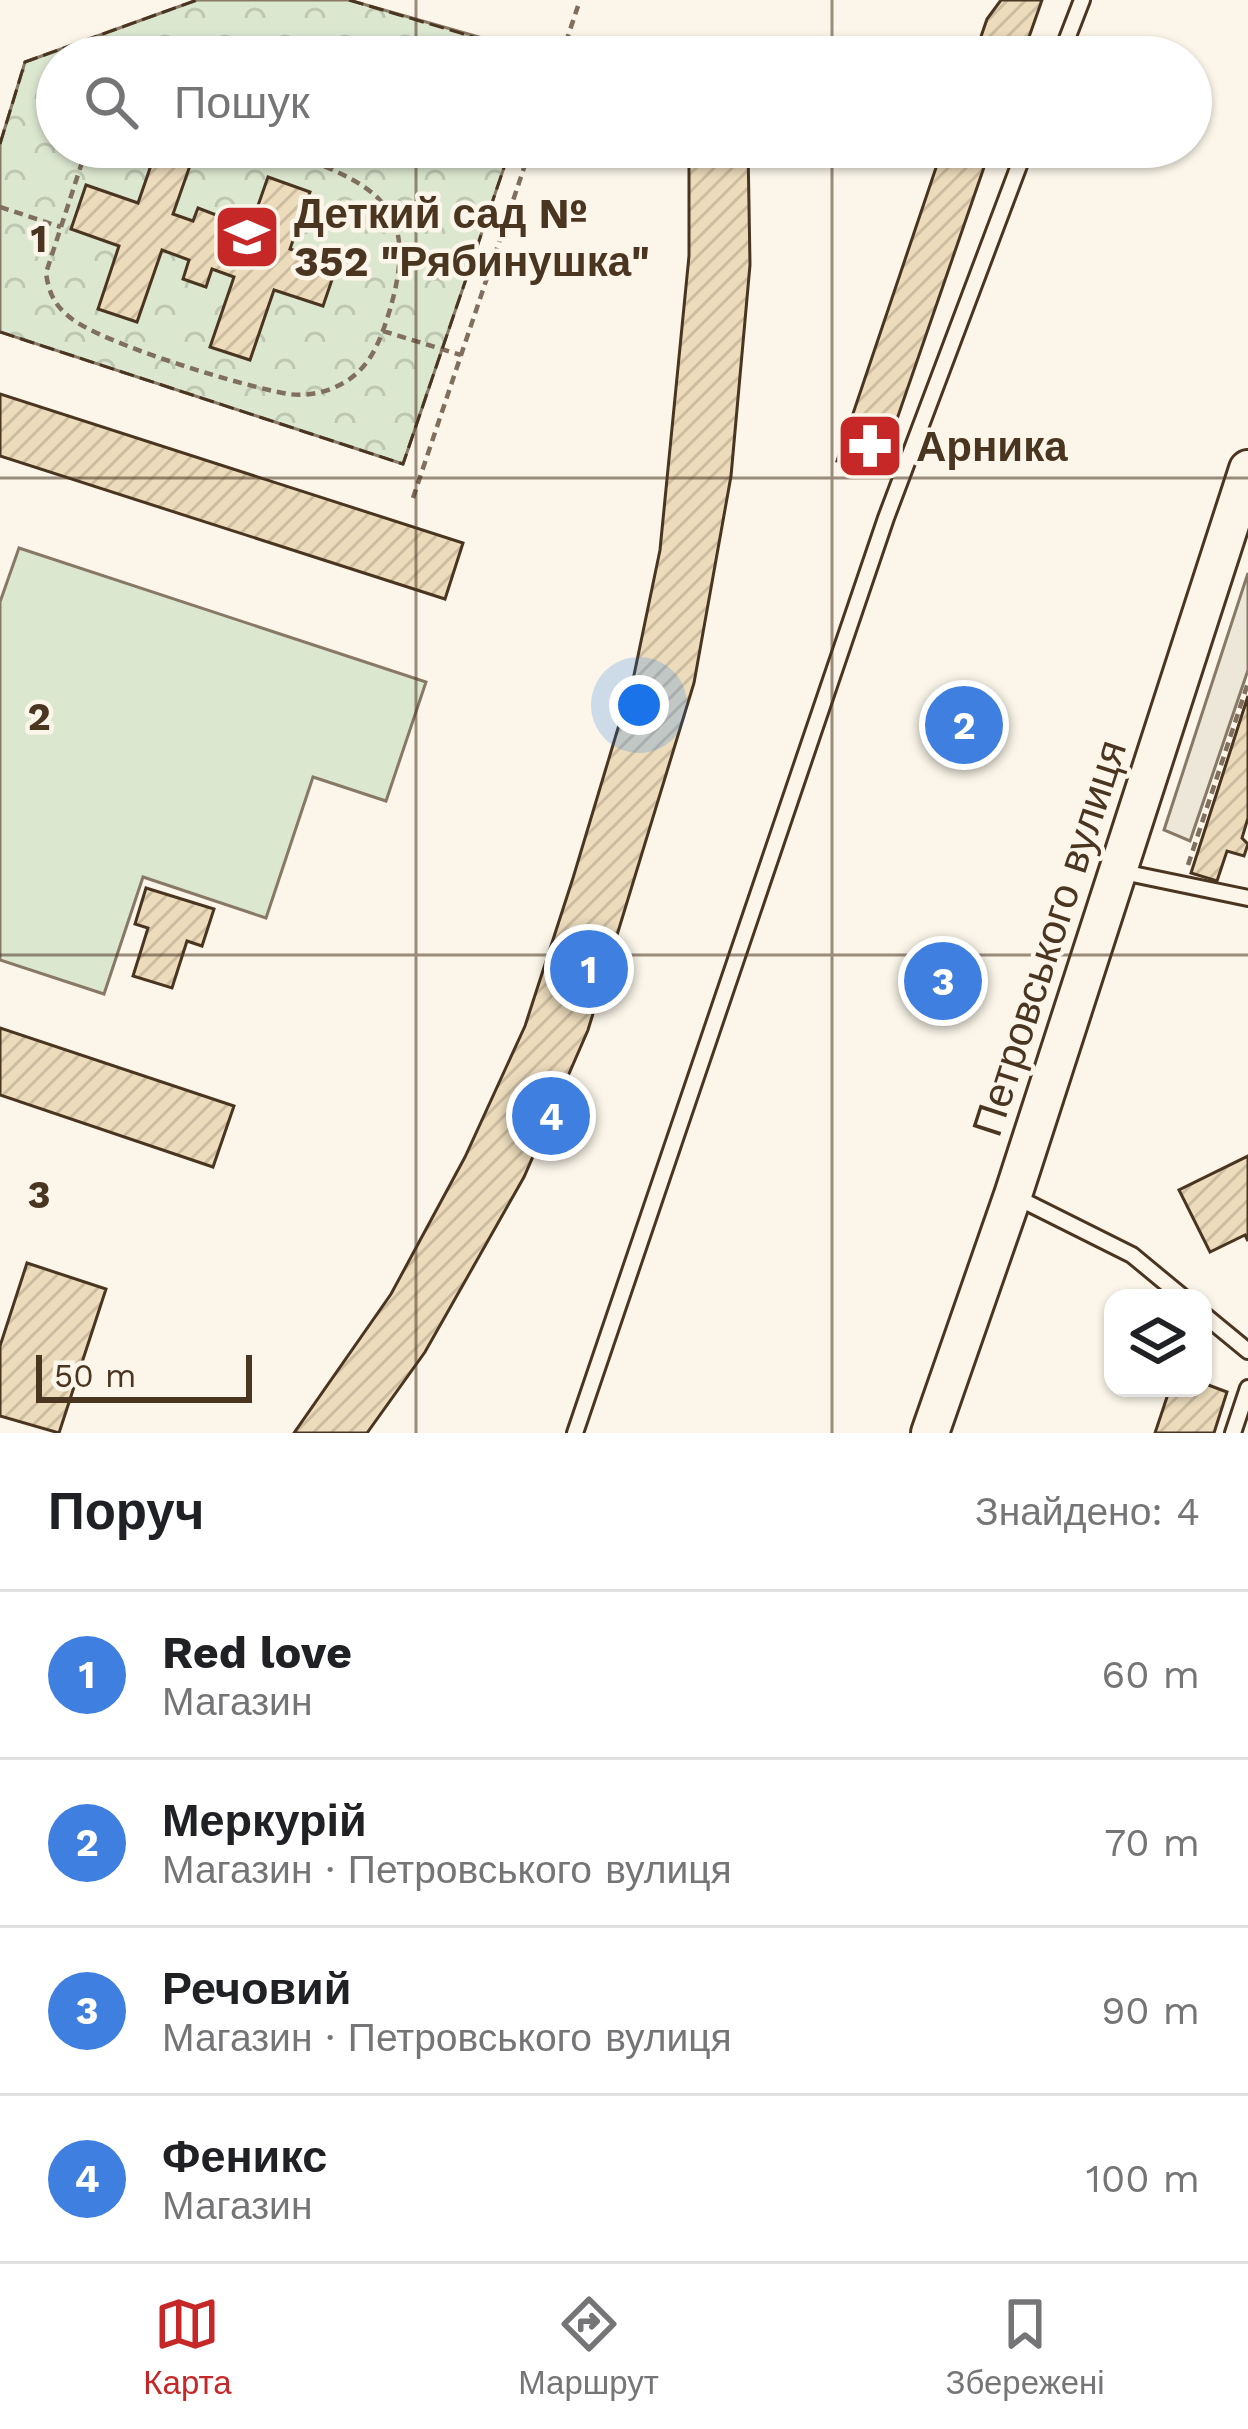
<!DOCTYPE html>
<html lang="uk">
<meta charset="utf-8">
<style>
:root{--surface:#fff;--page:#f2f2f2;--text:#202124;--muted:#757577;--line:#e0e0e0;--accent:#c62828}
body{margin:0;font-family:"Work Sans",sans-serif;background:var(--page);color:var(--text)}
.controls{position:absolute;right:36px;bottom:36px;display:grid;overflow:hidden;border-radius:24px;box-shadow:0 3px 9px #0004}
.controls button{width:108px;height:108px;display:grid;place-items:center;padding:0;border:0;border-bottom:3px solid var(--line);background:var(--surface);color:var(--text);font:60px sans-serif}
.scale{position:absolute;left:36px;bottom:30px;width:216px;box-sizing:border-box;padding-left:12px;border:6px solid #4a3520;border-top:0;font-size:33px;line-height:42px;white-space:nowrap;color:#4a3520;-webkit-text-stroke:9px #fbf6e9;paint-order:stroke}
.you{position:absolute;left:639px;top:705px;width:42px;height:42px;margin:-30px;border:9px solid #fff;border-radius:50%;background:#1a73e8;box-shadow:0 0 0 18px #1a73e833}
.badge{display:grid;place-items:center;width:78px;height:78px;border-radius:50%;background:var(--accent);color:#fff;font-size:39px;font-weight:700}
.pin{position:absolute;translate:-50% -50%;border:6px solid #fff;box-shadow:0 3px 12px #0006}
.list{margin:0;padding:0;list-style:none}
h2{display:flex;justify-content:space-between;align-items:center;height:156px;margin:0;padding:0 48px;font-size:51px}
h2 small{font-size:39px;font-weight:400;color:var(--muted)}
.list li{display:grid;grid-template-columns:78px 1fr auto;gap:36px;align-items:center;box-sizing:border-box;height:168px;padding:0 48px;border-top:3px solid var(--line)}
.list b{display:block;font-size:45px;white-space:nowrap}
.list p{margin:0;font-size:39px;white-space:nowrap;color:var(--muted)}
.list em{font-size:39px;font-style:normal;color:var(--muted)}
.icon{flex:none;width:66px;height:66px;fill:none;stroke:currentColor;stroke-width:2;stroke-linecap:round;stroke-linejoin:round}
.map{position:relative;flex:none;width:1248px;height:1433px;overflow:hidden}
.search{position:absolute;background:var(--surface);box-shadow:0 3px 9px #0004;left:36px;right:36px;top:36px;height:132px;display:flex;align-items:center;gap:30px;box-sizing:border-box;padding:0 42px;border-radius:66px;color:var(--muted);font-size:45px}
.sheet{height:828px;background:var(--surface)}
nav{display:flex;justify-content:space-around;align-items:center;box-sizing:border-box;height:168px;border-top:3px solid var(--line);background:var(--surface);font-size:33px;color:var(--muted)}
nav a{display:grid;justify-items:center;gap:6px}
nav .on{color:var(--accent)}
.map>svg:first-child{display:block}
</style>
<div class="map">
<svg width="1248" height="1433" viewBox="0 0 1248 1433">
<defs>
<pattern id="park-crowns" width="20" height="18" patternUnits="userSpaceOnUse" patternTransform="scale(3)"><rect width="20" height="18" fill="#dce7d0"/><path d="M2 6a3 3 0 1 1 6 0M12 15a3 3 0 1 1 6 0" fill="none" stroke="#bec7b2"/></pattern>
<pattern id="building-hatch" width="6" height="6" patternUnits="userSpaceOnUse" patternTransform="scale(3)"><rect width="6" height="6" fill="#ecdcbc"/><path d="M-1 1l2-2M0 6l6-6M5 7l2-2" fill="none" stroke="#ccbda1"/></pattern>
</defs>
<rect width="100%" height="100%" fill="#fbf6e9"/>
<path fill="#dce7d0" stroke="#887966" stroke-width="3" d="M19,548L426,682L386,801L313,777L266,918L143,877L104,994L0,960V602Z"/>
<path fill="url(#park-crowns)" stroke="#887966" stroke-width="3" d="M197,0H349L542,55L57,57V147H511L403,464L0,332V144L25,62Z"/>
<path fill="#ede7d9" stroke="#887966" stroke-width="3" d="M1248,573V670L1190,841L1164,830Z"/>
<path fill="url(#building-hatch)" stroke="#4a3520" stroke-width="3" d="M1001,0H1042L1022,57H974L987,19Z
M689,147H748L750,265L731,476L694,683L588,1030L524,1177L425,1352L367,1433H294L391,1294L465,1157L525,1026L573,878L634,675L660,550L689,256Z
M943,147H991L878,474L837,461Z
M157,148L192,160L173,214L193,221L198,208L224,218L221,228L247,237L268,177L310,192L290,249L337,265L323,306L274,290L250,360L210,347L234,277L212,269L206,287L183,279L189,260L162,250L137,322L98,309L119,246L71,229L86,185L138,203Z
M0,394L463,543L445,599L0,456Z
M1248,696V818L1242,838L1248,844L1244,856L1227,851L1217,881L1191,873Z
M146,888L214,909L202,946L187,941L172,988L133,976L148,928L135,924Z
M0,1028L234,1106L213,1167L0,1095Z
M1248,1156V1241L1245,1235L1210,1252L1179,1190Z
M27,1263L106,1289L59,1433L0,1416V1346Z
M1203,1383L1227,1392L1214,1433H1155L1170,1388H1203Z"/>
<g fill="none" stroke-linecap="round" stroke-linejoin="round">
<defs>
<path id="service" d="M1060,57L1082,0
M1118,871L1248,898
M1014,1196L1132,1255L1184,1298
M1203,1314L1248,1351
M575,1433L886,518L1026,147
M1233,1433L1248,1388"/>
<path id="secondary" d="M930,1433L1013,1195L1248,469"/>
</defs>
<use href="#service" stroke="#4a3520" stroke-width="20"/>
<use href="#secondary" stroke="#4a3520" stroke-width="42"/>
<path stroke="#7f6f5c" stroke-width="4.5" stroke-dasharray="9 6" stroke-linecap="butt" d="M561,57L578,6
M87,147L46,273C49,294 55,306 72,319C107,345 242,386 288,394C303,396 319,394 333,388C365,375 377,350 387,319C425,201 374,184 274,147
M0,207L61,227
M383,331L461,355
M413,498L531,147
M1188,865L1248,683"/>
<use href="#service" stroke="#fbf6e9" stroke-width="14"/>
<use href="#secondary" stroke="#fbf6e9" stroke-width="36"/>
<path stroke="#4a3520" stroke-width="3" stroke-dasharray="15 6" stroke-linecap="butt" d="M349,0L541,57
M0,144L25,62L197,0
M0,332L403,464L511,147"/>
</g>
<path fill="none" stroke="#4a3520" stroke-width="3" stroke-opacity="0.55" d="M416,0V57M832,0V57M416,147V1433M832,147V1433M0,478H1248M0,955H1248"/>
<defs>
<symbol id="school-square" viewBox="-11 -11 22 22"><rect x="-9" y="-9" width="18" height="18" rx="4" fill="#c62828" stroke="#fbf6e9"/><path d="M0-5L7-2L0 1L-7-2ZM-4 1L0 2.5L4 1V4Q0 6-4 4Z" fill="#fff"/></symbol>
<symbol id="pharmacy-square" viewBox="-11 -11 22 22"><rect x="-9" y="-9" width="18" height="18" rx="4" fill="#c62828" stroke="#fbf6e9"/><path d="M-2-6h4v4h4v4h-4v4h-4v-4h-4v-4h4Z" fill="#fff"/></symbol>
</defs>
<g fill-rule="evenodd">
<use href="#school-square" x="209" y="199" width="76" height="76"/>
<use href="#pharmacy-square" x="832" y="408" width="76" height="76"/>
</g>
<g text-anchor="middle" dominant-baseline="central" stroke-width="9" stroke-linejoin="round" paint-order="stroke">
<g font-size="42" font-weight="bold" fill="#4a3520" stroke="#fbf6e9" text-anchor="start">
<text x="294" y="213">Деткий сад №<tspan x="294" dy="48">352 "Рябинушка"</tspan></text>
<text x="916" y="446">Арника</text>
</g>
<g font-size="42" fill="#4a3520" stroke="#fbf6e9">
<text transform="translate(1049 938) rotate(-72)">Петровського вулиця</text>
</g>
</g>
<g font-size="39" text-anchor="middle" font-weight="bold" fill="#4a3520" stroke="#fbf6e9" stroke-width="9" stroke-linejoin="round" paint-order="stroke">
<text x="39" y="252">1</text>
<text x="39" y="730">2</text>
<text x="39" y="1208">3</text>
</g>
</svg>
<div class="controls">
<button><svg class="icon" aria-label="layers" viewBox="0 0 24 24"><path d="M12 4l9 5-9 5-9-5zM3 14l9 5 9-5"/></svg></button>
</div>
<div class="scale">50 m</div>
<div class="you"></div>
<div class="pin badge" style="left:589px;top:969px;background:#3f7fe0">1</div>
<div class="pin badge" style="left:964px;top:725px;background:#3f7fe0">2</div>
<div class="pin badge" style="left:943px;top:981px;background:#3f7fe0">3</div>
<div class="pin badge" style="left:551px;top:1116px;background:#3f7fe0">4</div>
<div class="search"><svg class="icon" aria-label="search" viewBox="0 0 24 24"><circle cx="10" cy="10" r="6"/><path d="M15 15l6 6"/></svg>Пошук</div>
</div>
<section class="sheet">
<h2>Поруч<small>Знайдено: 4</small></h2>
<ul class="list">
<li><span class="badge" style="background:#3f7fe0">1</span><div><b>Red love</b><p>Магазин</p></div><em>60 m</em></li>
<li><span class="badge" style="background:#3f7fe0">2</span><div><b>Меркурій</b><p>Магазин · Петровського вулиця</p></div><em>70 m</em></li>
<li><span class="badge" style="background:#3f7fe0">3</span><div><b>Речовий</b><p>Магазин · Петровського вулиця</p></div><em>90 m</em></li>
<li><span class="badge" style="background:#3f7fe0">4</span><div><b>Феникс</b><p>Магазин</p></div><em>100 m</em></li>
</ul>
</section>
<nav>
<a class="on"><svg class="icon" aria-label="map" viewBox="0 0 24 24"><path d="M3 6l6-2 6 2 6-2v14l-6 2-6-2-6 2zM9 4v14M15 6v14"/></svg>Карта</a>
<a><svg class="icon" aria-label="directions" viewBox="0 0 24 24"><path d="M12 3l9 9-9 9-9-9zM9 14v-3h6M13 9l2 2-2 2"/></svg>Маршрут</a>
<a><svg class="icon" aria-label="saved" viewBox="0 0 24 24"><path d="M7 4h10v16l-5-4-5 4z"/></svg>Збережені</a>
</nav>
